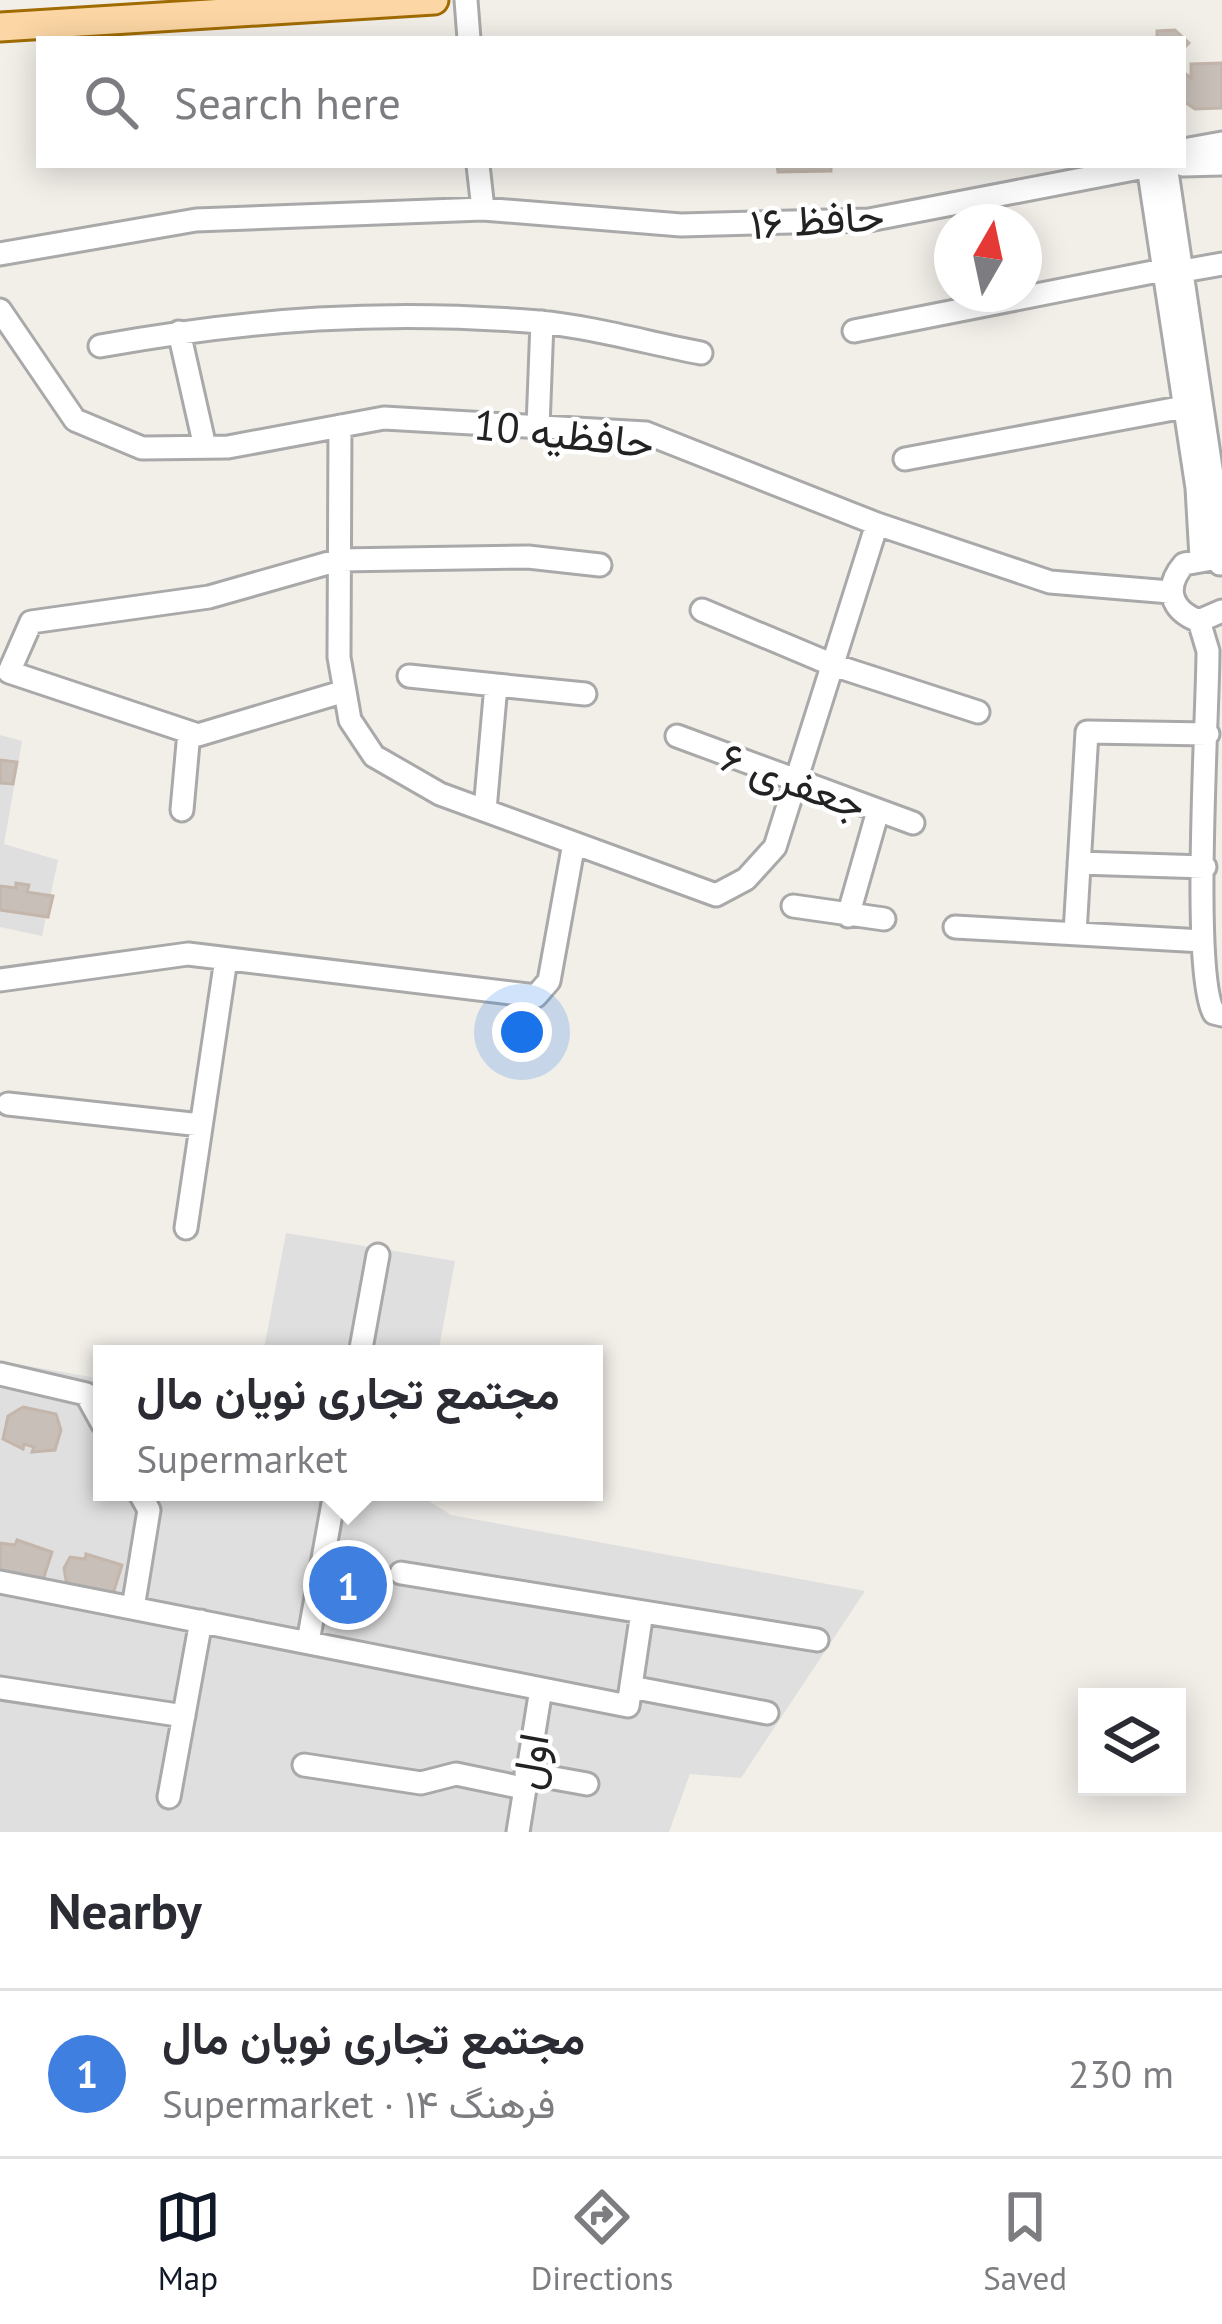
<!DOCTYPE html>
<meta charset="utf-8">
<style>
:root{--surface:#fff;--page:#f7f7f7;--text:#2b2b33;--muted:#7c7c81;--line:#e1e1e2;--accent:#111827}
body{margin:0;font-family:"PT Sans",Vazirmatn,sans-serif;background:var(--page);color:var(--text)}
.controls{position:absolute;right:36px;bottom:36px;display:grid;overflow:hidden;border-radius:0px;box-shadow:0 6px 30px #0003}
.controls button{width:108px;height:108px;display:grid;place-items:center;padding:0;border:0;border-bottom:3px solid var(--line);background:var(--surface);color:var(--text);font:60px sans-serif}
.compass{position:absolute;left:934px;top:204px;width:108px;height:108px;border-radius:50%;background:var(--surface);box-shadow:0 6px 30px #0003;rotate:9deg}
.you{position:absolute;left:522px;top:1032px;width:42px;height:42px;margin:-30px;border:9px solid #fff;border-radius:50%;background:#1a73e8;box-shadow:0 0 0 18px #1a73e833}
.badge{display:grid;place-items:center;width:78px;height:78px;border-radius:50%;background:var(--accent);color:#fff;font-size:39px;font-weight:700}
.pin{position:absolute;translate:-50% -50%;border:6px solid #fff;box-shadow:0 3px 12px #0006}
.popup{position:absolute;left:93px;top:1345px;width:510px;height:156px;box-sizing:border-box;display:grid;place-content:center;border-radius:0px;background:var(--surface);filter:drop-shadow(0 3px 9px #0005);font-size:39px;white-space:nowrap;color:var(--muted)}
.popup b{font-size:45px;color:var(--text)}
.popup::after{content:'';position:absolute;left:50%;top:100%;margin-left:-24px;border:24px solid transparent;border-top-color:var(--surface)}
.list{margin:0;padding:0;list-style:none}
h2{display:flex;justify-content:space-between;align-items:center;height:156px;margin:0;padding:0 48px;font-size:51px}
h2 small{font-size:39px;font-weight:400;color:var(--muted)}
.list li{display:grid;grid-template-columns:78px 1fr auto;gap:36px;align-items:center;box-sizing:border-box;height:168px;padding:0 48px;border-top:3px solid var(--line)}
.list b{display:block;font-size:45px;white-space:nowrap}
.list p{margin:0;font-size:39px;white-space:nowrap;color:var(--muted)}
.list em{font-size:39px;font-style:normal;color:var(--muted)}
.icon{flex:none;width:66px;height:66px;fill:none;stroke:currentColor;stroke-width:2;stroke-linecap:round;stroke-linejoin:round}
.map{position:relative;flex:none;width:1222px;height:1832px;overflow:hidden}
.search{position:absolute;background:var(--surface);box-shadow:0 6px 30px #0003;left:36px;right:36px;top:36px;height:132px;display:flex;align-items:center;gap:30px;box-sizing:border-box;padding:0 42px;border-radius:0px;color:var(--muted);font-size:45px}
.sheet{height:324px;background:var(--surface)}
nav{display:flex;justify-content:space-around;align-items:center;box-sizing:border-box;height:168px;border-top:3px solid var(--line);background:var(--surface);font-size:33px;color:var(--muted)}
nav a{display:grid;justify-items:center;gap:6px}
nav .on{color:var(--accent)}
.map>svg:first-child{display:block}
</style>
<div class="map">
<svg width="1222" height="1832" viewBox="0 0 1222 1832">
<rect width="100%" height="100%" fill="#f2efe9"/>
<path fill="#e0dfdf" d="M0,735L22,741L4,844L58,860L42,936L0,927Z
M286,1233L455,1261L438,1354H263Z
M0,1361L91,1377L102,1397V1492H428L429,1501L451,1515L865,1591L741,1778L690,1774L669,1832H0Z"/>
<path fill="#c7bfb8" stroke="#c4b6ab" stroke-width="3" d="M1175,30L1189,43L1183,49V39H1157V31Z
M1222,63V108L1195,109L1183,101V72L1191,78V64Z
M777,165H831V171L778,172Z
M0,760L17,762L13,784L0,783Z
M16,883L29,885L27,892L53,896L48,917L0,910V886L16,888Z
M23,1407L56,1414L61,1430L55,1450L32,1452L34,1447L24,1444L23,1449L3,1439L8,1416Z
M17,1540L52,1552L43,1580L0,1574V1543L15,1545Z
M86,1554L122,1565L113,1594L67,1586L64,1568L70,1557L85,1559Z"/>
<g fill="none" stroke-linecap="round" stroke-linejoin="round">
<defs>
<path id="minor" d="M466,0L469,39
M1183,150L1222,143
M478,165L483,209
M1166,165L1215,495L1220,564
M1183,165L1222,164
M1148,166L1197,488L1201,558
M0,254L196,220L483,209L681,225L869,220L1155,165
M1183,271L1222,264
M0,310L75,420L142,448L228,447L384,418L646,433L877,524L1050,582L1170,592
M854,331L1163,270
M179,332L205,447
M100,346C252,319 384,309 539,322C593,327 648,343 701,353
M340,426L339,657L350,720L374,756L440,794L716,895L746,879L775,847L877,524
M538,427L542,322
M905,459L1184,407
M1212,559L1184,564C1164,587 1170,610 1199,621L1222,611
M702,610L833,665L978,712
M1199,621L1208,651C1208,715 1191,973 1214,1013L1222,1015
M409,676L496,685
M345,691L198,735L9,672L31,622L209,597L339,560L528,557L600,565
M677,736L913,823
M182,810L189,732
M485,810L496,685L585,694
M1079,863L1205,867
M793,906L884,919
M848,916L878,811
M955,927L1203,941
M1075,933L1087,732L1208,734
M0,980L188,954L536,996L549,981L574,843
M8,1104L201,1125
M186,1228L226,959
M360,1354L378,1255
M0,1374L86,1394L102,1423
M401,1573L817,1640
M0,1582L628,1706L642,1612
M133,1608L149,1510L139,1492
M308,1642L335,1492
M631,1687L767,1713
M0,1688L184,1716
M304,1765L421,1783L456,1774L523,1788
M526,1773L587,1784
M169,1797L201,1621
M518,1832L541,1689"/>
<path id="major" d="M0,27L434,0"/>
</defs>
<use href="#minor" stroke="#a9a9a9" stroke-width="27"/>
<use href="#major" stroke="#a06b00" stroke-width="33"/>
<use href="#minor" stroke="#fff" stroke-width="21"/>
<use href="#major" stroke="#fcd6a4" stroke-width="27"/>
</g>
<g text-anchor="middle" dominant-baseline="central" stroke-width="9" stroke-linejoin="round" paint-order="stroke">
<g font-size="42" fill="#222" stroke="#fff">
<text transform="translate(817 219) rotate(-4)">حافظ ۱۶</text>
<text transform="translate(564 433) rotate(6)">حافظیه 10</text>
<text transform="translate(794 780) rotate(20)">جعفری ۶</text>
<text transform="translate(529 1761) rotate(-80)">اول</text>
</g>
</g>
</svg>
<div class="controls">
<button><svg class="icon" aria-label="layers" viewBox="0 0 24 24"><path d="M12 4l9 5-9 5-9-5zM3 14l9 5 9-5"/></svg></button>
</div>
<svg class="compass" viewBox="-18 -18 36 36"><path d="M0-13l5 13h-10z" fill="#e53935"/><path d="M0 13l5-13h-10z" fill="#7c7c81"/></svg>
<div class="you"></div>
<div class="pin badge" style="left:348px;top:1585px;background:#3f7fe0">1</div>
<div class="popup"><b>مجتمع تجاری نویان مال</b>Supermarket</div>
<div class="search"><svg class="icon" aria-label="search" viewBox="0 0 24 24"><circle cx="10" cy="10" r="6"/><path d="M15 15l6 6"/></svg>Search here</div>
</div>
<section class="sheet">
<h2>Nearby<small></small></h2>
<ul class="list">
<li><span class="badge" style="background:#3f7fe0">1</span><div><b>مجتمع تجاری نویان مال</b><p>Supermarket · فرهنگ ۱۴</p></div><em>230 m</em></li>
</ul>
</section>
<nav>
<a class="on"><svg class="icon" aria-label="map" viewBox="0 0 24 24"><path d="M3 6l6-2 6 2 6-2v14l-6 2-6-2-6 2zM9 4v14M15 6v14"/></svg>Map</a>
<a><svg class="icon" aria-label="directions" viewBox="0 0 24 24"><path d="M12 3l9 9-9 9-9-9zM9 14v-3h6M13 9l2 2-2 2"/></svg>Directions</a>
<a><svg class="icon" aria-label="saved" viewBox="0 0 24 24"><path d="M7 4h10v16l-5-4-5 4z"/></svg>Saved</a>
</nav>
